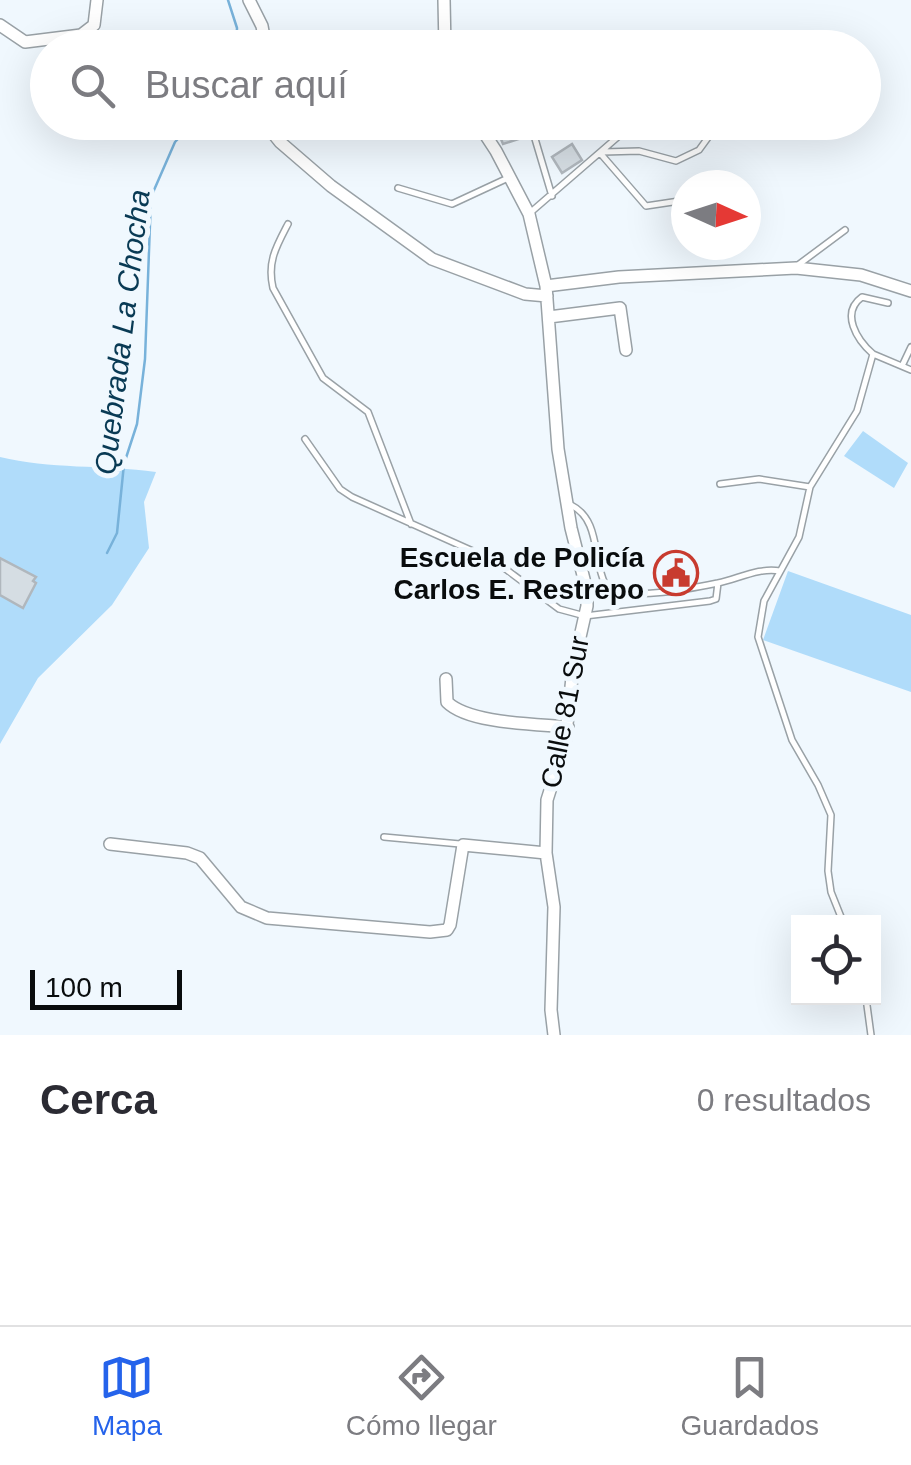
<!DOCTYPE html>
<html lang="es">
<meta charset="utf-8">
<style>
:root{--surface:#fff;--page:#f2f2f3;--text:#2b2b33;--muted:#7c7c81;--line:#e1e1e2;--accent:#2563eb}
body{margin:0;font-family:Helvetica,sans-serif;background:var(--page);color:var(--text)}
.controls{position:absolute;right:30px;bottom:30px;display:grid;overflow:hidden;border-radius:0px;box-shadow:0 10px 40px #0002}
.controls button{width:90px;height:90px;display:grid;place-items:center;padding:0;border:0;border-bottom:2px solid var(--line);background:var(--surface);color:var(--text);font:50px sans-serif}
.compass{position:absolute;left:671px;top:170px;width:90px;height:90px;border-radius:50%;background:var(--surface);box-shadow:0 10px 40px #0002;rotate:93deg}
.scale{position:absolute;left:30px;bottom:25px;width:152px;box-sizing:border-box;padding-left:10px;border:5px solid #090c0d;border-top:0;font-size:28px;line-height:35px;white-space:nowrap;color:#090c0d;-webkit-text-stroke:8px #f0f8fe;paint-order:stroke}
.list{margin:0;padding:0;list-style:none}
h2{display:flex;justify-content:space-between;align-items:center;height:130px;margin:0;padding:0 40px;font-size:42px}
h2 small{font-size:32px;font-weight:400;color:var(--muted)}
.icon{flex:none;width:55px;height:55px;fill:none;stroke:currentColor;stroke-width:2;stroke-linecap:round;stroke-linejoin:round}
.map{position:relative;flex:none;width:911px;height:1035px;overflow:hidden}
.search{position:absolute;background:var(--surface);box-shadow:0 10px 40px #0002;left:30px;right:30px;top:30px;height:110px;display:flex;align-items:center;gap:25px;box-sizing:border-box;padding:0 35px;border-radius:55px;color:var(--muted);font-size:38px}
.sheet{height:290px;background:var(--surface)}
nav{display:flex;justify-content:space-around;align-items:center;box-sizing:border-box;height:140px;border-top:2px solid var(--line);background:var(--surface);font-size:28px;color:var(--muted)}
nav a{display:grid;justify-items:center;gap:5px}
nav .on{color:var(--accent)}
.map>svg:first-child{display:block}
</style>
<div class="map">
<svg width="911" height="1035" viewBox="0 0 911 1035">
<rect width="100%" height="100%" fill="#f0f8fe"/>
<path fill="#b0dcfa" d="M863,431L908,463L894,488L844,456Z
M0,457C49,469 104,465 156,472L144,502L149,548L112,605L38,678L0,744Z
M788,571L911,615V692L763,640Z"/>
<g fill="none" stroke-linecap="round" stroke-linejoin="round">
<path stroke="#78b2da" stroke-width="2.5" d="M228,0L237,28L236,48
M107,553L117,533L124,464L137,424L145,359L151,197L175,142L194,122"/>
</g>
<path fill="#d5dde3" stroke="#b0b7bd" stroke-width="2.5" d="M494,122H524L528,136L503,144Z
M572,144L582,160L562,173L552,157Z
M0,558L36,577L33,581L36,583L23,608L0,595Z"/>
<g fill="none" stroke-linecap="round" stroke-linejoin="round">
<defs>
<path id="service" d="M530,122L552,196
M603,152L639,151L676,161L699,150L715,128
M600,153L646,206L686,200
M398,188L452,204L508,178
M531,212L635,122
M288,224C276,247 267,262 273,288L323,378L368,412L411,524
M798,265L845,230
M873,354L911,370
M902,366L911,347
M305,439L340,489L352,497L495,561L559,609L585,616L710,601L716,599L718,583
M720,484L759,479L810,487
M571,505C603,521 591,565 609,591C644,598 683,590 718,583C738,579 759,567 780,571
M384,837L460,844
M843,922L831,892L828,871L831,815L818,785L792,740L758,637L764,601L799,537L810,487L857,411L873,354C857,340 840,313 862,297L888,303
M866,998L871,1035"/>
<path id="minor" d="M249,0L262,26L266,48
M444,0L445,48
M0,25L25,42L81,35L94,25L97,0
M264,122L280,142L331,186L432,259L525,294L547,296
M477,122L496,151L529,214L546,286L558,449L571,528L587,591V606L573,668L565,743L547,800L546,853L554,907L551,1010L554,1035
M546,286L619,277L796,268L861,275L911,291
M549,317L620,308L626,350
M446,679L447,702C469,724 537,724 568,727
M110,844L187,853L200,858L241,907L267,918L430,932L447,930L450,925L463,845L546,853"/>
</defs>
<use href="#service" stroke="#99a1a6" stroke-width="8"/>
<use href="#minor" stroke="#99a1a6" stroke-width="14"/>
<use href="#service" stroke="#fff" stroke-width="5"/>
<use href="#minor" stroke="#fff" stroke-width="11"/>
</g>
<defs>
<symbol id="civic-ring" viewBox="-11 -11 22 22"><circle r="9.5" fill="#f0f8fe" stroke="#c83b2f" stroke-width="1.5"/><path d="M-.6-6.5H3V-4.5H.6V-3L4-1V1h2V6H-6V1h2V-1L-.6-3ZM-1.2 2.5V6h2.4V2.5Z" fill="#c83b2f"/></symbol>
</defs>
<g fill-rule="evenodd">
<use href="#civic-ring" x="651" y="548" width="50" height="50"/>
</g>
<g text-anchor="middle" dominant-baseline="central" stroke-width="10" stroke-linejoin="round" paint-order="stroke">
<g font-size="28" font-weight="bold" fill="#090c0d" stroke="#f0f8fe" text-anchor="end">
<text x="644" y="557">Escuela de Policía<tspan x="644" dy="32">Carlos E. Restrepo</tspan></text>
</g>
<g font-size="28" fill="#090c0d" stroke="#f0f8fe">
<text transform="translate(565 712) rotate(-79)">Calle 81 Sur</text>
</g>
<g font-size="30" font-style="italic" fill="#093a54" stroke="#f0f8fe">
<text transform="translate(122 332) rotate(-83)">Quebrada La Chocha</text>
</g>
</g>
</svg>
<div class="controls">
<button><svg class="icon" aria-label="locate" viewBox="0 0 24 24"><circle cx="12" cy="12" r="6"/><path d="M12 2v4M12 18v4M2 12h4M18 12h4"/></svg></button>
</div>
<svg class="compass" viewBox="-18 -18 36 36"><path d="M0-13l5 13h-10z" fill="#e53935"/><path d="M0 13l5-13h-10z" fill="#7c7c81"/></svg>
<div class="scale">100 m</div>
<div class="search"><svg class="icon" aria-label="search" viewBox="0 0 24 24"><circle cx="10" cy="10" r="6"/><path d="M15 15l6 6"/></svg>Buscar aquí</div>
</div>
<section class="sheet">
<h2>Cerca<small>0 resultados</small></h2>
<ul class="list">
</ul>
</section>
<nav>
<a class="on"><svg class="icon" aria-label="map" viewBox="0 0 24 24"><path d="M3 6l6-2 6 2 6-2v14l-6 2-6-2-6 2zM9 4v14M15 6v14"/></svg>Mapa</a>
<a><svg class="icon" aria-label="directions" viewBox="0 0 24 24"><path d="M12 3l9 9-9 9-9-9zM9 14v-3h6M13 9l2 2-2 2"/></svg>Cómo llegar</a>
<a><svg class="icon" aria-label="saved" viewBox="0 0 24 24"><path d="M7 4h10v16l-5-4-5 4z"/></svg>Guardados</a>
</nav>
